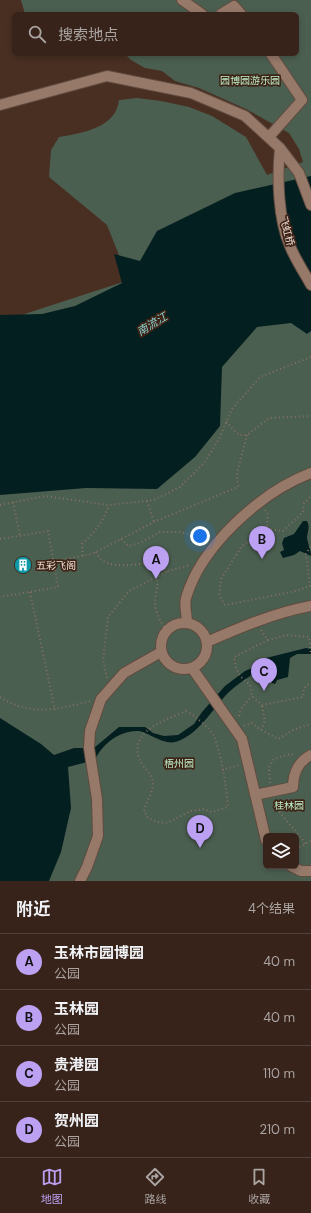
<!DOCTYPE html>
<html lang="zh">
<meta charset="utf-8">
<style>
:root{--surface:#37231a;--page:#422f27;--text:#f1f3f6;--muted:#aaa4a2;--line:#514039;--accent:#bca0f2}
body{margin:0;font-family:"DM Sans","Noto Sans SC",sans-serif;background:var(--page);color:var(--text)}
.controls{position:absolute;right:12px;bottom:12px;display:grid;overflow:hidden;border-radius:6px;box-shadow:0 2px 6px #0003}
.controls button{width:36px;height:36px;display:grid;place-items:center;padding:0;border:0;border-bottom:1px solid var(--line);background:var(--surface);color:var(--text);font:20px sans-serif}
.you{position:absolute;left:200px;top:536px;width:14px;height:14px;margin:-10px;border:3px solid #fff;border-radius:50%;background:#1a73e8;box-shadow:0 0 0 6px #1a73e833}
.badge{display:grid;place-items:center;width:26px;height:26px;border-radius:50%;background:var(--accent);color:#111;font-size:13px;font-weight:700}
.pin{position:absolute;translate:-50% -33px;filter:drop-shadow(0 1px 2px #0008)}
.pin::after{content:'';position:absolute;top:21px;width:14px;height:12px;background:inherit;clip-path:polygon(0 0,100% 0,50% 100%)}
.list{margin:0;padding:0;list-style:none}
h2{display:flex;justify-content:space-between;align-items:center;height:52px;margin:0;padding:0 16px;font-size:17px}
h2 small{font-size:13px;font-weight:400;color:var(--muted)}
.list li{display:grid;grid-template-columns:26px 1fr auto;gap:12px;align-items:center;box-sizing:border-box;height:56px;padding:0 16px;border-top:1px solid var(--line)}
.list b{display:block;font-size:15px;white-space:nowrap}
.list p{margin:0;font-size:13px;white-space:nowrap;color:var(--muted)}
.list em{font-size:13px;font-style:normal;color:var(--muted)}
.icon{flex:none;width:22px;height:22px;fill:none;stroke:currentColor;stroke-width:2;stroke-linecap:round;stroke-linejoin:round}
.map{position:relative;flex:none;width:311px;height:881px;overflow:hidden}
.search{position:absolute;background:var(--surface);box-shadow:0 2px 6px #0003;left:12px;right:12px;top:12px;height:44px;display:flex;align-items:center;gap:10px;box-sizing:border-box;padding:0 14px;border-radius:6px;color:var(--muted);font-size:15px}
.sheet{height:276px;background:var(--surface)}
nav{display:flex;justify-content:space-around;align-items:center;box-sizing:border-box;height:56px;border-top:1px solid var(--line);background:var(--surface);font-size:11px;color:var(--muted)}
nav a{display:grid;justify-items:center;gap:2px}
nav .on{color:var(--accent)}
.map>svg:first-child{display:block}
</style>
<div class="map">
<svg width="311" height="881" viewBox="0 0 311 881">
<rect width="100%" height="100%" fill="#492f22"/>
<path fill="#4b5f50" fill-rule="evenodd" d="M21,0H311V881H0V322L129,280L107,225L49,177L51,150L59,137C82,133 116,128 119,100L137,98L161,101L189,107L212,116L246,137L267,175L303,162L299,149L289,133L246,109L199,88L175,81L162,71L145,68L131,60L125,54H297V14H25ZM266,836H296V866H266Z"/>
<path fill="#041f20" d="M311,176V331L307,334L291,323L257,327L222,367L220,426L195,457L157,489L86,488L0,495V315L42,314L75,306L122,283L114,254L140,261L157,231L235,193Z
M303,521H307C310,527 308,530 307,537C307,542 311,549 311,556L300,551L294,555L283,558L280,552L284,550L282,543L284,538L294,534Z
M306,648L311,649V654H297L290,658L288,677L277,680L275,684L272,683L267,671L263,668C251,675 238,683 228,693C212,709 198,736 175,742C163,745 146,731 138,731C120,730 101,745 95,760L68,767L71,808L61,852L49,881H0V718L41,744L54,755L74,748H94L119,727H145L153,733L164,736L178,735L194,724L202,712L225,686L245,671L265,663L266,658Z"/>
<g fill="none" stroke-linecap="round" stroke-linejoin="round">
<defs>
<path id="minor" d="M182,0L202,14
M221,14L234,6L241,14
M0,105L107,76L191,93L245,116L280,148L299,173L311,205
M269,137L302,100L271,54
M280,148C277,177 278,219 290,246C295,259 304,272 311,285
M161 646a23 23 0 1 1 46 0a23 23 0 1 1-46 0Z
M187,623C187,615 184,605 186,598C201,546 261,492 311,473
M207,642C241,627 274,613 311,606
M192,668L242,739L266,840
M255,795L293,787C293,773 299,761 311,755
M291,866L301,871H311
M80,881L87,867L98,836L97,799L89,748L90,731L101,699L124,673L161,652"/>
</defs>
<use href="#minor" stroke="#604b3f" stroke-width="12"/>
<path stroke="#867064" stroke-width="2" stroke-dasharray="1 3" stroke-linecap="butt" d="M226,422L239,435H247L269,418L311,416
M147,501L154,522
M13,502L20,536
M0,505L45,496L109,505L154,500L180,487L205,462L219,439L232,409L260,377L311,357
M265,510L268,515L267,529L242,546L221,579L219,595L225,605L296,591L310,586L306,554L311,545
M267,529L283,531L303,512L304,503L311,496
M0,539L48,531L58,587L0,597
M121,539L129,546L140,543L160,532H180L209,540
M96,552C104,572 137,564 154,562L159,563L168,571L190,565
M83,556L82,544C95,532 103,522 109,505
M54,561L92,554L154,522L238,487L237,473L247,435
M156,576C160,587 154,594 155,604C156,614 161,622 166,630
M30,592L55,710
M261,630L268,640L287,635L309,637L311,655
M268,640L234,657L236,668L240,676L250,685L252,696L262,705L303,697L304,688L311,682
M107,678L103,659L108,617L129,591L168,571
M0,697C31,717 58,709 91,701
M186,711C193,714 211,729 214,736C222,758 226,784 228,807L212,812L204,809L191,811L167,823L157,822L148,818L144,811C146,801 154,792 153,782C151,771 140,766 138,755C132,729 169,719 186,711Z
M239,716L241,709L252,696
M244,726L252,723L258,728L278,739L295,729L311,724
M261,730L265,721L262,705
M222,770L239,765
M270,783L269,767L274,759L291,754L295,756
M274,801C280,818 297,829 306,845
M296,849L311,841"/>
<use href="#minor" stroke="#967969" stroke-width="10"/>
</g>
<defs>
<symbol id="building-disc" viewBox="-11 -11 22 22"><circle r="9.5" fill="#0f9aa8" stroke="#3e2518"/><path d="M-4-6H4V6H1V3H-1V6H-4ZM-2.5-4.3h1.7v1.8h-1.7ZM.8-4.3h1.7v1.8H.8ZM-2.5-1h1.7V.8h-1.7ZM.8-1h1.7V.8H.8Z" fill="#fff"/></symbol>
</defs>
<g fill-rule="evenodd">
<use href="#building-disc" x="13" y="555" width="20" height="20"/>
</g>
<g text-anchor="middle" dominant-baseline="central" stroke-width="3.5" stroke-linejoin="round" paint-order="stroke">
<g font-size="10" fill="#bdeec8" stroke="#3e2518">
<text x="250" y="80">园博园游乐园</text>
<text x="179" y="763">梧州园</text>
<text x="289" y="805">桂林园</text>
</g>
<g font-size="10" fill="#efded6" stroke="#3e2518">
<text transform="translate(287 231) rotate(75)">飞虹桥</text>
</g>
<g font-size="10" fill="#efded6" stroke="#3e2518" text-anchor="start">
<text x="36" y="565">五彩飞阁</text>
</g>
<g font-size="11" font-style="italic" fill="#8bd3d2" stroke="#3e2518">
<text transform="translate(152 324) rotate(-31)">南流江</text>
</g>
</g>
</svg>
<div class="controls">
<button><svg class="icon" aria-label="layers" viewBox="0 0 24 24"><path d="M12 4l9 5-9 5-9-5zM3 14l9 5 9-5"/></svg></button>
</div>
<div class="you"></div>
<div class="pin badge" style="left:156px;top:579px">A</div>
<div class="pin badge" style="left:262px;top:559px">B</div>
<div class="pin badge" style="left:264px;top:691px">C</div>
<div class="pin badge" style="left:200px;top:848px">D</div>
<div class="search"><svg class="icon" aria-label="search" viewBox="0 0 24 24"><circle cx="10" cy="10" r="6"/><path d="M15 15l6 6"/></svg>搜索地点</div>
</div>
<section class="sheet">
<h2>附近<small>4个结果</small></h2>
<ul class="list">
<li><span class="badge">A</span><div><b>玉林市园博园</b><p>公园</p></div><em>40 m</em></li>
<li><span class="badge">B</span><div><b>玉林园</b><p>公园</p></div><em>40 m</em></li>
<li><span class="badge">C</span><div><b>贵港园</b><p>公园</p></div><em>110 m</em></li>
<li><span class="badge">D</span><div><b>贺州园</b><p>公园</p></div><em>210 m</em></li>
</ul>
</section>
<nav>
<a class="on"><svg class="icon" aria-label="map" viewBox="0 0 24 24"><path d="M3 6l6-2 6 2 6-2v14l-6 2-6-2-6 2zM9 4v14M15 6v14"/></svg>地图</a>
<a><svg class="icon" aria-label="directions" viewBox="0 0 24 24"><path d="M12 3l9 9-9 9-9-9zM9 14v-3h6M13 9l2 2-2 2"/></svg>路线</a>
<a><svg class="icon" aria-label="saved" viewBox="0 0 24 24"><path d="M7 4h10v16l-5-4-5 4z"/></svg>收藏</a>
</nav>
